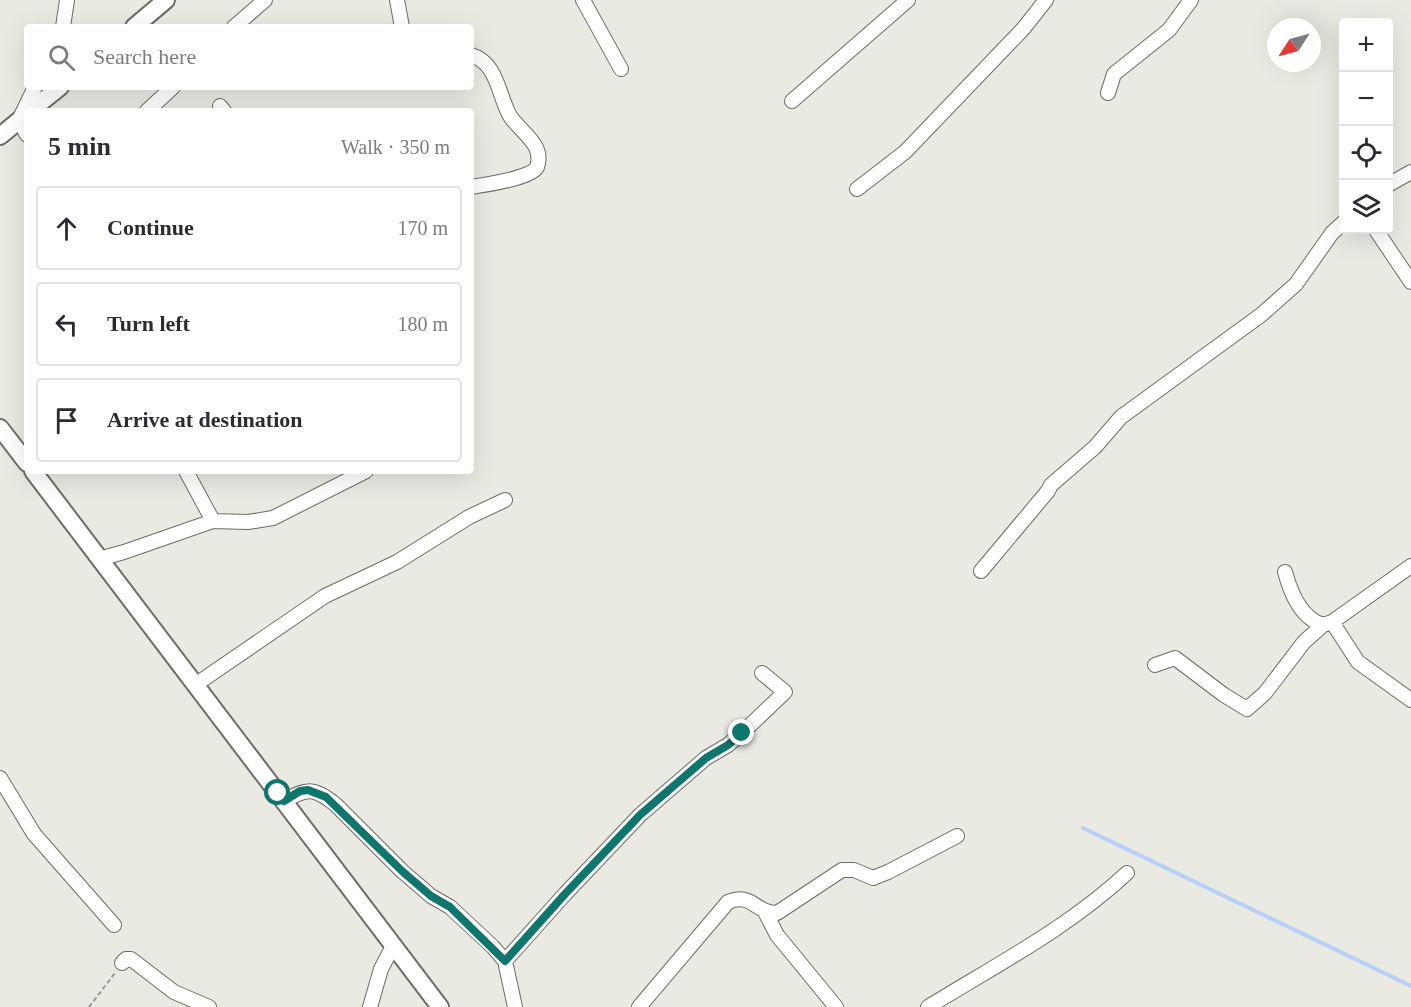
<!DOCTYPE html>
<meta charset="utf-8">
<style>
:root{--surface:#fff;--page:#f7f7f7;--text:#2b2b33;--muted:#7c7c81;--line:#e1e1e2}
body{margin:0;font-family:Georgia,serif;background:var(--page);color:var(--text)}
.controls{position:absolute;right:18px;top:18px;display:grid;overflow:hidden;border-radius:6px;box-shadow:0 6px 24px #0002}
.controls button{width:54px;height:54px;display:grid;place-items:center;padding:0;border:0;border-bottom:2px solid var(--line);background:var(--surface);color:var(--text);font:30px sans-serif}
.compass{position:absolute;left:1267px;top:18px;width:54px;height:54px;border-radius:50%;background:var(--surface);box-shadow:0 6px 24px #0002;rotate:234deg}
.stop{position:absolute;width:18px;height:18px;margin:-14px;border:4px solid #0f766e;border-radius:50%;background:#fff}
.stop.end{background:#0f766e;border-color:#fff;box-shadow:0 2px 6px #0008}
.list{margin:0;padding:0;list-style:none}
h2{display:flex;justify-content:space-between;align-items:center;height:78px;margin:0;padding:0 24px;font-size:26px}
h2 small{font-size:20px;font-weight:400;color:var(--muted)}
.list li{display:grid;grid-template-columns:39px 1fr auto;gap:18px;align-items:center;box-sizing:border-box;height:84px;margin:0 12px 12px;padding:0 12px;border:2px solid var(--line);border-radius:6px}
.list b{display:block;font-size:22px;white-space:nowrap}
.list em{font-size:20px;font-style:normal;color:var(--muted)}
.icon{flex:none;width:33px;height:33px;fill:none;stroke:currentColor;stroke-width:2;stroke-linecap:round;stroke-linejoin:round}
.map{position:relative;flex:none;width:1411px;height:1007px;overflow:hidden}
.search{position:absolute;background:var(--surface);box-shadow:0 6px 24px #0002;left:24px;top:24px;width:450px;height:66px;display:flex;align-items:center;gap:15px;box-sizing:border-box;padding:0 21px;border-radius:6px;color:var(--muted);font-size:22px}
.panel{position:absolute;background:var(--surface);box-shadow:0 6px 24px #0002;left:24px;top:108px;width:450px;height:366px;border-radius:6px}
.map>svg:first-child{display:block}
</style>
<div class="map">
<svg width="1411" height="1007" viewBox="0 0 1411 1007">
<rect width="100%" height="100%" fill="#eae9e2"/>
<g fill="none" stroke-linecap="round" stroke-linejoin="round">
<path stroke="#b5d1f9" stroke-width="4" d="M1083,828L1411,986"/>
<defs>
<path id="minor" d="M397,0L402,27
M583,0L621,69
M63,27L67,0
M234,27L265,0
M471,55C498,63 498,95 510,116C520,132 545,144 537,167C533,178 483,185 471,187
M1108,93L1114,74L1169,30L1191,0
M792,101L908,0
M220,106L224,111
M147,111L173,87
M27,135L19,120L35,87
M1388,185L1411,172
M857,189L905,152L1023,29L1046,0
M1376,230L1411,282
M186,471L213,521
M99,559L124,552L213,521L248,522L273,518L366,471
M981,571L1048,491L1051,485L1095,447L1121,417L1261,315L1296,284L1332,233L1344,222
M1285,572C1291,594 1301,618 1323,625L1332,622L1411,566
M1332,622L1358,662L1411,700
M1155,665L1175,658L1224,695L1247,709L1265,693L1304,642L1323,625
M195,685L325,596L397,562L469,517L505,500
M0,778L34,834L114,925
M284,801C308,787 315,788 336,805L402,871L431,896L450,907L493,947L505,961L515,1007
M764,910L777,935L836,1007
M505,961L565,894L640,815L706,758L728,745L742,733L785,692L762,673
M122,963L126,959H131L174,992L209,1007
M370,1007L381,969L393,946
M639,1007L728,902C752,892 755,913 777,913L842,870H854L873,878L888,872L957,836
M928,1007C996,965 1068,928 1127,873"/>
<path id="major" d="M134,27L166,0
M30,111L60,87
M0,136L27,114
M0,428L27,463
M33,471L440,1007"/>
</defs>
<use href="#minor" stroke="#6d6c66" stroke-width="16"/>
<use href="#major" stroke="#6d6c66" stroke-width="20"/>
<path stroke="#9a9994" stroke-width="2" stroke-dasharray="4.5 3" stroke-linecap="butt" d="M89,1007L115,973"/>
<use href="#minor" stroke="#fff" stroke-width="14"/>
<use href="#major" stroke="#fff" stroke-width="16"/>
</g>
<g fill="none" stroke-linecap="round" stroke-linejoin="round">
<path stroke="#0f766e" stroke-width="8" d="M278,793L284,801L300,791L308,790L326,797L402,871L431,896L450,907L505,961L565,894L640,815L706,758L728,745L742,733"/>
</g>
</svg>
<div class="controls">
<button>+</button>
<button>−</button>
<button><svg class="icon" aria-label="locate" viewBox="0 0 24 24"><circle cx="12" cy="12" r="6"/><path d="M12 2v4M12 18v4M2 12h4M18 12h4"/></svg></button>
<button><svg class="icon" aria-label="layers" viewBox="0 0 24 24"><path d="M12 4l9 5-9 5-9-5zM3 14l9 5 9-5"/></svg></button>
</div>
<svg class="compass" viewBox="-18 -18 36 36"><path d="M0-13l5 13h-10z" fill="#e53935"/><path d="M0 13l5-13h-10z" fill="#7c7c81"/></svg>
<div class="stop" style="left:278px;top:793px"></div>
<div class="stop end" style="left:742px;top:733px"></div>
<div class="search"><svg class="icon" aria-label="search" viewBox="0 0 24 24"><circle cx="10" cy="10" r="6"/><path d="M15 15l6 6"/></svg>Search here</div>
<section class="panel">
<h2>5 min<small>Walk · 350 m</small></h2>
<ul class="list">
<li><svg class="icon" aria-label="ahead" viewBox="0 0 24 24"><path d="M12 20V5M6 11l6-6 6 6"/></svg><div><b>Continue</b></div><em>170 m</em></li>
<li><svg class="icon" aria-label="left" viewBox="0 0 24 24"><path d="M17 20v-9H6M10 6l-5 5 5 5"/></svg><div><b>Turn left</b></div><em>180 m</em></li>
<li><svg class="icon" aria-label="arrive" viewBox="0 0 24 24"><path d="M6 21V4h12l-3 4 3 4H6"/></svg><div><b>Arrive at destination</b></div></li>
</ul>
</section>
</div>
